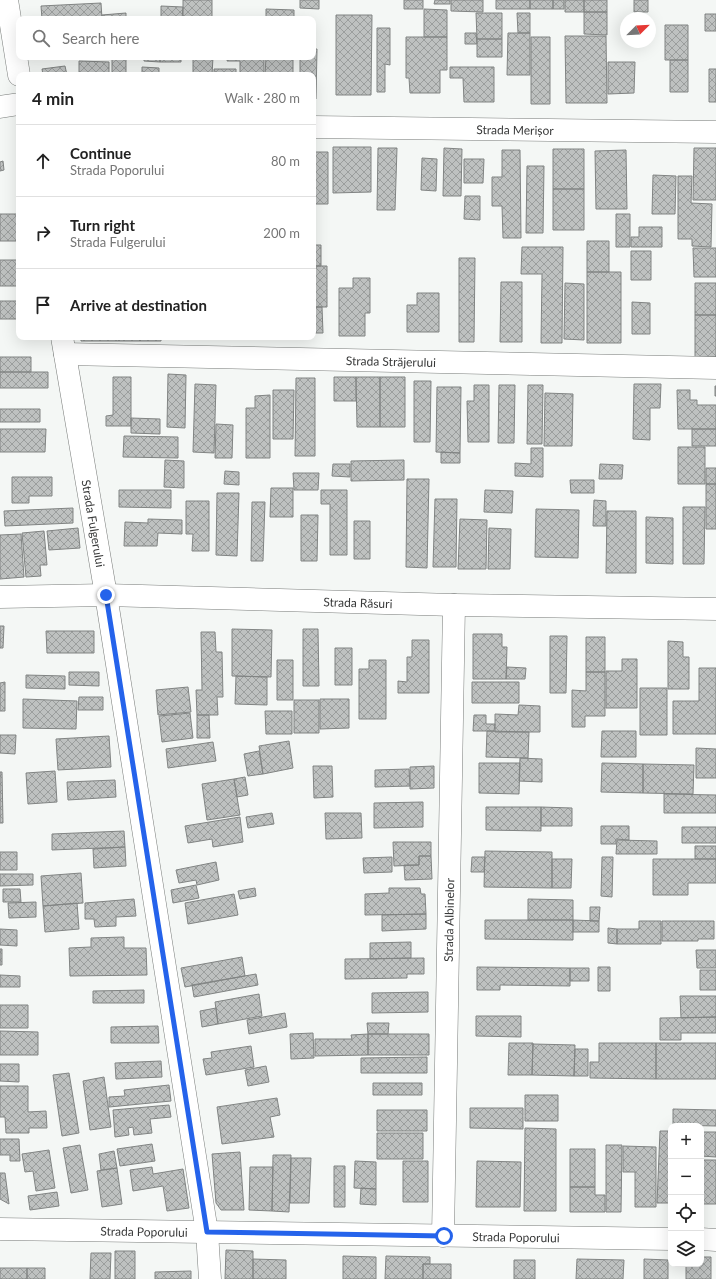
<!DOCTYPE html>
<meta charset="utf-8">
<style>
:root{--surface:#fff;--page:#f6f6f6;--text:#222;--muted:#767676;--line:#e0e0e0}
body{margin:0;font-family:Lato,sans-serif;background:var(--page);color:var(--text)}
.controls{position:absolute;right:12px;bottom:12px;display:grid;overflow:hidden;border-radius:8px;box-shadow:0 4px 16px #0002}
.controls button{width:36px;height:36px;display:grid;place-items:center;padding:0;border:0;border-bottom:1px solid var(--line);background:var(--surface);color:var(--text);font:20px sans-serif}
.compass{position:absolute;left:620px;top:12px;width:36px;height:36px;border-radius:50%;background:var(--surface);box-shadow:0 4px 16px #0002;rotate:66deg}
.stop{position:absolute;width:12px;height:12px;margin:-9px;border:3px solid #2563eb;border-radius:50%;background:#fff}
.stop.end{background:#2563eb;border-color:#fff;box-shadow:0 1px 4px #0008}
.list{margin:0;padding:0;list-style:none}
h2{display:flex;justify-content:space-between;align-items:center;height:52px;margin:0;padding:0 16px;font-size:17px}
h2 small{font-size:13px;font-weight:400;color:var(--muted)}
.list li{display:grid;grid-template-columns:26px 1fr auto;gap:12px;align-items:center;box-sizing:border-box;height:72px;padding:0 16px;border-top:1px solid var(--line)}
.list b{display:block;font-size:15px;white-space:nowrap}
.list p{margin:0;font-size:13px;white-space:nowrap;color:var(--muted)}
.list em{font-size:13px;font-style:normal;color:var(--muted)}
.icon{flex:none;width:22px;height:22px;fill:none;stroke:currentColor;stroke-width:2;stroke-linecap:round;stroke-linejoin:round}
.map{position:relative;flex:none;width:716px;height:1279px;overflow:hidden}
.search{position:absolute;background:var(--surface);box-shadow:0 4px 16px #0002;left:16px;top:16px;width:300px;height:44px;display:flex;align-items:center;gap:10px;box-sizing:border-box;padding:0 14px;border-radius:8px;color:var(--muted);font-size:15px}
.panel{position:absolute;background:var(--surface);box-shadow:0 4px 16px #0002;left:16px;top:72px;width:300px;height:268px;border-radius:8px}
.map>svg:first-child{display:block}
</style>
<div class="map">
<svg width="716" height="1279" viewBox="0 0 716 1279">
<defs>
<pattern id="building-cross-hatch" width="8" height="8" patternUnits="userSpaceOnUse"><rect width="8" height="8" fill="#bec1c0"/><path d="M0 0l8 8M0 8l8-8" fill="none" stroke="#9b9e9d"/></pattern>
</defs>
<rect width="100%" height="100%" fill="#f4f7f5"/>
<path fill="url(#building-cross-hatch)" stroke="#818483" d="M183,0H212V19H183Z
M300,0H319V9L300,8Z
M404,0H423V9H404Z
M435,0H450V4H434Z
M451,0H483V12L451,11Z
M496,0H530V9H496Z
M530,0H553V9H530Z
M553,0H564V9H553Z
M565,0H584V12H565Z
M584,0H607V12H584Z
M634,0H648V12H634Z
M101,3L102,19H42L41,6Z
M161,6L183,7L182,19H161Z
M266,9L294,10V19H266Z
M424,9L447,10V37H424Z
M584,12H607V35L584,34Z
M126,13V19H102V15Z
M476,13H502V39H477Z
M517,13H530V33H518Z
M705,14H716V31H705Z
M336,15H372L371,95H336Z
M665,25H688V60H665Z
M377,28H390V65L385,64V92H377Z
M465,33H476L477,44H465Z
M508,33H530V75H507Z
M565,36H606L607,103H566Z
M406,37H447V70H440V93H410L409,78H406Z
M531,37H550V104H531Z
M477,39H502V57H477Z
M313,49H317L316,99H313V75H300V57H313Z
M112,57H126V75H112Z
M144,57H160V62L144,61Z
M160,57H181V62H160Z
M193,57H213L212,75H193Z
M228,57H264V75H240V61H227Z
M266,57H293V75H265Z
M670,60H688V92H670Z
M79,61L109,62V75H79Z
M608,62H635L634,93L608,94Z
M65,66L67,75H43L42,69Z
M142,67L159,68V75H142Z
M450,67H494V102H464L463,78H450Z
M214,69H236V75H214Z
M709,69H716V102H709Z
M333,147H371V192L333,193Z
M378,148H397L395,210H377Z
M444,148L462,149L461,196H443Z
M694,148H716V200H693Z
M553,149H584V189H553Z
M502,150H520L521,238H503L502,206H492V177H502Z
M626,150L627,209H596L595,151Z
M313,152H328V204H313Z
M422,158L437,159L436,191L421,190Z
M464,159H484L483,183H464Z
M3,161L4,170L0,171V162Z
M527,166H544L543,233H526Z
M653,175L676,176L675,214H652Z
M678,176H692L691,203L712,204L711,247L692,246V239H678Z
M553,189H584V230H553Z
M465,196H480V220L464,219Z
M0,214H19V241H0Z
M616,214H630V247H616Z
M639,227H662V247H631V237H639Z
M587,241H609V272H587Z
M313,245H321V266H313Z
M522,247H563L562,343H541L542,274H521Z
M693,248H716V277H694Z
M631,251H651V280H631Z
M459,258H475L474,342H459Z
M0,260H17V286H0Z
M313,266H327V307H313Z
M587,272H621V343H587Z
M353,278H370V313H365V336H339V288H353Z
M501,282H522V342H500Z
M565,283L584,284V340L564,339Z
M695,283H716V315H695Z
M417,293H439V332H407V305H417Z
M0,301H19V319H0Z
M632,302L650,303V334H632Z
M313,307H322L323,333H313Z
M695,315H716V357H695Z
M81,337H119V341H81Z
M119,337H140V341H119Z
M140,337H161V341H140Z
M206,337H225V338H206Z
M0,357H31V372H0Z
M0,372H48V388H0Z
M168,374L186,375L185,428L167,427Z
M113,377H131V426H106V416L113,415Z
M334,377H356V401H334Z
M356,377H380V427H357Z
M380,377H405V427H380Z
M296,378H315V456H295Z
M414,381H431L430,442H414Z
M195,384L216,385L214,453L193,452Z
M634,384H661L660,408H650V440L633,439Z
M474,385H489V442H468L467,401H474Z
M499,385H515L514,443H498Z
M528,385H543L542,444H527Z
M715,386H716V396H715Z
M437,387H461L460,453L436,452Z
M273,390H294L293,439H273Z
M677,390H690V400H697V405H716V429H678Z
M545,393L573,394L572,446H544Z
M270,395V458H246V408H255V396Z
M0,409H40V422H0Z
M131,418L160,419V434L131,433Z
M216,424L233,425L232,458H215Z
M0,429H46L45,452H0Z
M692,429H716V446H692Z
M124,436L178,437V458L123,457Z
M678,447H705V484H678Z
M531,448H543V477L515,476V463L531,464Z
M441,452L460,453V463H441Z
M165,460L184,461V488L164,487Z
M404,460V480L351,481V461Z
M333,464H350V477L332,476Z
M600,464L623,465L622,479H599Z
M706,468H716V484H706Z
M225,471L239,472V485L224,484Z
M293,473H319L318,490H294Z
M12,477H52V496H29V503H12Z
M407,479H429L427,568L406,567Z
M570,480H594V493H571Z
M706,484H716V529H706Z
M271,488H293V517H270Z
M119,490H171V508L119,507Z
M321,490H347V555H330V504H321Z
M485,490L513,491L512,513L484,512Z
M217,493H239L237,556L216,555Z
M435,499H457L456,567H433Z
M594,500L606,501V526H593Z
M186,501H209V551H192L193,534H186Z
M252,502H265L263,561H251Z
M683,507H705L704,564H683Z
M73,508V523L5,526L4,511Z
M536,509L579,510L578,558L535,557Z
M607,511H636V573H606Z
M301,515H318L317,561H301Z
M646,517L673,518V564L646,563Z
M148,519L182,520V534L158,533L157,546H124L125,522L148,523Z
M460,519L487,520L486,569H458Z
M354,521H370V559H354Z
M78,528L80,548L49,550L47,531Z
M489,528L511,529L510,569H488Z
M44,531L47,565H40L41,576L26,577L22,533Z
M21,534L24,577L0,579V535Z
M0,626H4L3,648H0Z
M232,629L272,630L271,677L232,676Z
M303,629H318L319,686H303Z
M46,631H94V653H47Z
M201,632H215L216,652H222L223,697H217L218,715H197L196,690H202Z
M473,634H502V647H507L506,679H473Z
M550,636H567L566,693H550Z
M586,637H605V672H586Z
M412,640H429V693H398V681L407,682V657H412Z
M668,641L683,642V657H689V689H668Z
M335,648H352V685H335Z
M622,659H637V708H606V671H622Z
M277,660H293V700H277Z
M369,660H386V719H359V669H369Z
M507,667L526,668L525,679H506Z
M699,668H716V734H673V701H699Z
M69,672H99V686L69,685Z
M586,672H605V716H585V727H572V690L586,691Z
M26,675L65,676V689L26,688Z
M236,676L267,677V705L235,704Z
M5,682V711H0V683Z
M472,682H519V703H472Z
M188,687L191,712L158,715L156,690Z
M640,688H667V735H640Z
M79,697H103V710H78Z
M23,699L77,701L76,729L23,728Z
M320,699H349V728L320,729Z
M294,700H319V733H294Z
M519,705L540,706V732H495V714L518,715Z
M265,711H292V734H266Z
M190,713L193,738L162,742L159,716Z
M197,715H209L210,738H197Z
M474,715H486V724H495L494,731H473Z
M487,731L529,732L528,758L486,757Z
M602,731H636V757H601Z
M0,735H16L15,754L0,753Z
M109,736L111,767L58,770L56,739Z
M289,741L293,768L263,774L259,746Z
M213,742L216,761L168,768L166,749Z
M696,748L716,749V778H696Z
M259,751L263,774L248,776L244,754Z
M520,758L542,759V782L519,781Z
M479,763H520L519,794L479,793Z
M602,763L643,764V793L601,792Z
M643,764L694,765L693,794L643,793Z
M313,766H332L333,797L314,798Z
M434,766V788L410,789V767Z
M409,769L410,786L375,787V770Z
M55,771L57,802L28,804L26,773Z
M0,772H2L3,823H0Z
M245,777L248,795L237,797L234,779Z
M234,779L240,815L207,820L202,784Z
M115,780L116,797L68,800L67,782Z
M664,794L716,795V813H664Z
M423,802V827L374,828V803Z
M486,807H541V831L486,830Z
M541,807L572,808V826H541Z
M272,813L274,824L248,828L246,817Z
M325,813H361L362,838L326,839Z
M240,817L243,842L213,847L212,839L188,843L185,826Z
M601,826H629V840L616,839V844H601Z
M682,827H716V843H682Z
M124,831L125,847L52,850V834Z
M617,840L657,841V854H616Z
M393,842H431V856H419V865L394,866Z
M695,846H716V859H695Z
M125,847L126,866L94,868L93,849Z
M485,851L552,852V888L484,887Z
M0,852H17V870H0Z
M419,856H431L432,879L405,880L404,865H419Z
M392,857V872L364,873L363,858Z
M472,857H485L484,872H471Z
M602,857H613L612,897L601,896Z
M552,859H572L571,888H552Z
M653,859H716V883H688V895H653Z
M216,862L219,880L197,885L196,880L179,883L176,870Z
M81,873L83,903L43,906L41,876Z
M0,874H33V885L0,886Z
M196,885L199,898L173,903L171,890Z
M255,888L256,896L240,899L238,891Z
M389,888H420L421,894H425L426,914L365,915V894L389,893Z
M3,889H20L21,902H3Z
M234,894L238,915L188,924L185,903Z
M134,899L136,916L116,917V926L95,927L94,919H85V903Z
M528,899L573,900V920H528Z
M36,902V917L9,918L8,903Z
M77,903L79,929L45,932L43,906Z
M590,907H600L599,921H590Z
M426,914V929L382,931V915Z
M485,920H573V940L485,939Z
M573,920L599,921V932H573Z
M639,921H661V944H617V929H639Z
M662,921H714V939H698V941H662Z
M608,928L617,929V944L608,943Z
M0,929L17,930V946L0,945Z
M124,937V948H146L147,975L70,976L69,948L91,947V938Z
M411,942V958L370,959V943Z
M0,949H2V965H0Z
M696,950H716V968H697Z
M242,957L245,976L185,987L181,968Z
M424,958V974H407V978L345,979V959Z
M477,967L570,968V986L500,985V990H477Z
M598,967H610V991H598Z
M570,968H589V981H570Z
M700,970H716V990H700Z
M256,974L258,985L194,997L192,985Z
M0,975L20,976V987H0Z
M144,990V1003H93V991Z
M428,992V1012L372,1013V993Z
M259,994L262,1016L218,1024L215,1002Z
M680,996H716V1017L681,1018Z
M0,1005H28V1028H0Z
M216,1008L218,1024L202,1027L200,1011Z
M285,1013L287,1027L249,1034L247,1020Z
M476,1016H521V1037L476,1036Z
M716,1017V1033H681V1040H660V1018Z
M367,1023H389L388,1034H368Z
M158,1026L159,1043H111V1027Z
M0,1031L38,1032V1055H0Z
M313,1033L314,1058L291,1059L290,1034Z
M368,1034V1055L315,1056V1039H352L351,1035Z
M368,1034H429V1055H368Z
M509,1043H533L532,1075H508Z
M599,1043H656V1079L590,1078V1062H599Z
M656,1043H716V1079H656Z
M533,1044L575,1045L574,1076L532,1075Z
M251,1046L254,1067L206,1075L203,1059L212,1058L211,1052Z
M575,1049H588V1076H574Z
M427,1057V1073H361V1058Z
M161,1061L162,1077L116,1079L115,1063Z
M0,1064H19V1082L0,1081Z
M266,1066L269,1082L248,1086L245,1070Z
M69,1073L79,1133L62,1136L53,1075Z
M104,1077L111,1127L90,1130L83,1081Z
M373,1083H422V1095H373Z
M169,1085L171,1101L109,1107V1097L125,1096L124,1090Z
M0,1086H28V1112L46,1111L47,1128H29V1133H6L5,1117H0Z
M525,1095H558V1121H525Z
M277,1098L280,1115L270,1117L274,1137L222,1144L217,1107Z
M169,1105L171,1117L150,1119L152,1133L134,1135L133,1127L128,1128L129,1135L115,1137L113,1110Z
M470,1108H523V1129L470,1128Z
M673,1109L716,1110V1126L673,1125Z
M377,1110H427V1131H377Z
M525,1128L556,1129V1211H524Z
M660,1131H671V1203H657Z
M701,1132H716V1157L701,1156Z
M377,1133H423V1159H377Z
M0,1139H19L20,1161H10V1155H0Z
M152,1144L155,1161L120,1166L117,1149Z
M80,1145L88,1190L71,1193L63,1148Z
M606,1145H622L621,1212H606Z
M623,1146L656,1147V1207H635V1172H623Z
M570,1149H595V1187H570Z
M49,1150L55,1188L36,1191L33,1171L25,1172L22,1154Z
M114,1151L117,1168L101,1170L99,1154Z
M240,1152L244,1210H221L216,1203L212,1154Z
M273,1155H291L289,1212L272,1211Z
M291,1158H311L309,1203H290Z
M701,1160H716V1204H701Z
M355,1161L376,1162V1189L354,1188Z
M403,1161H428V1202H403Z
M477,1161L521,1162L520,1207H476Z
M334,1166H345V1207H334Z
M152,1167L153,1174L183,1169L189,1208L167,1211L163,1186L133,1191L130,1170Z
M250,1167H273L272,1211L249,1210Z
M117,1168L122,1204L102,1207L97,1171Z
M0,1173H5L9,1204L0,1199Z
M570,1187H595V1195H605V1212H570Z
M361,1188L376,1189V1205L360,1204Z
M57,1192L59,1206L30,1210L28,1196Z
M226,1250L253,1251V1279H225Z
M115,1251H135V1279H115Z
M91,1253H111L110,1279H90Z
M343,1256L376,1257V1279H343Z
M386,1256L430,1257V1264H423V1279H385Z
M701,1257H711V1279H686V1266L701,1264Z
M253,1259L286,1260V1279H253Z
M577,1259L624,1260L623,1279H576Z
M644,1259L668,1260V1279H644Z
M514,1260H535V1279H514Z
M423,1264H451V1279H423Z
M0,1268H27V1279H0Z
M27,1268H45V1279H27Z
M191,1271V1279H155V1272Z"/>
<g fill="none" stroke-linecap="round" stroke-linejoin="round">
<defs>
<g id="minor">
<path d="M7,0L19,75"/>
<path d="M0,107L19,104"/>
<path id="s1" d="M313,127L716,132"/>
<path id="s2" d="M62,337L106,595L207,1232L210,1279"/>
<path id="s3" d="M65,354L716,368"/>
<path id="s4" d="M0,597L106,595L454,605L716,609"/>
<path id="s5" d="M0,1229L671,1239"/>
<path id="s6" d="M443,1236L454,605"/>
<path d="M701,1239L716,1240"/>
</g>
</defs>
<use href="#minor" stroke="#7a7d7b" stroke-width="23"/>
<use href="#minor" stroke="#fff" stroke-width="22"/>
</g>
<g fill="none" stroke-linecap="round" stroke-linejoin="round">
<path stroke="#2563eb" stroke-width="5" d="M106,595L207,1232L444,1236"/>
</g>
<g text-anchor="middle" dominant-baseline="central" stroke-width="4" stroke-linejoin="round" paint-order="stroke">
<g font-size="12" fill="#383939" stroke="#fff">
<text stroke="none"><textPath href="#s1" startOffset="202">Strada Merișor</textPath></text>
<text stroke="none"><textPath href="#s3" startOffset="326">Strada Străjerului</textPath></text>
<text stroke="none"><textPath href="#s2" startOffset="189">Strada Fulgerului</textPath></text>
<text stroke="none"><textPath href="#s4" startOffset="358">Strada Răsuri</textPath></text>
<text stroke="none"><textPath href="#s6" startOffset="316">Strada Albinelor</textPath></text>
<text stroke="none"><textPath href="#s5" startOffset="144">Strada Poporului</textPath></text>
<text stroke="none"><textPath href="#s5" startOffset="516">Strada Poporului</textPath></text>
</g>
</g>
</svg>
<div class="controls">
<button>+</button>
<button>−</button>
<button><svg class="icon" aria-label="locate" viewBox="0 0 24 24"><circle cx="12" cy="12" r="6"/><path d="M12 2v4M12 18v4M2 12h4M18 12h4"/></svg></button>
<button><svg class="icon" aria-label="layers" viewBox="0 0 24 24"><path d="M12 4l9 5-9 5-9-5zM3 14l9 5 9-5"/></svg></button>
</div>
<svg class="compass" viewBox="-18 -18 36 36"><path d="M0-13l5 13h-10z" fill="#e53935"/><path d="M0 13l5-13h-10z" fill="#767676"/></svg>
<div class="stop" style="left:444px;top:1236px"></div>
<div class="stop end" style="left:106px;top:595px"></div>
<div class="search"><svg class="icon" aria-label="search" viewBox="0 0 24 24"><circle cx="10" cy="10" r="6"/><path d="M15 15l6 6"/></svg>Search here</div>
<section class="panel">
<h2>4 min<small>Walk · 280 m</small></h2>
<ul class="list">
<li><svg class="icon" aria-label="ahead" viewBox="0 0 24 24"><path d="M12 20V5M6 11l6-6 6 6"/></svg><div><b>Continue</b><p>Strada Poporului</p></div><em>80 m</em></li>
<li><svg class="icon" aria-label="right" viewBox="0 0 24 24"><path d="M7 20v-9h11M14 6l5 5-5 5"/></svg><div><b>Turn right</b><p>Strada Fulgerului</p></div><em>200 m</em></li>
<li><svg class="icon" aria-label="arrive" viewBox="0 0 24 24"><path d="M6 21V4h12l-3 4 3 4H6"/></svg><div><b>Arrive at destination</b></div></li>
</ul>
</section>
</div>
